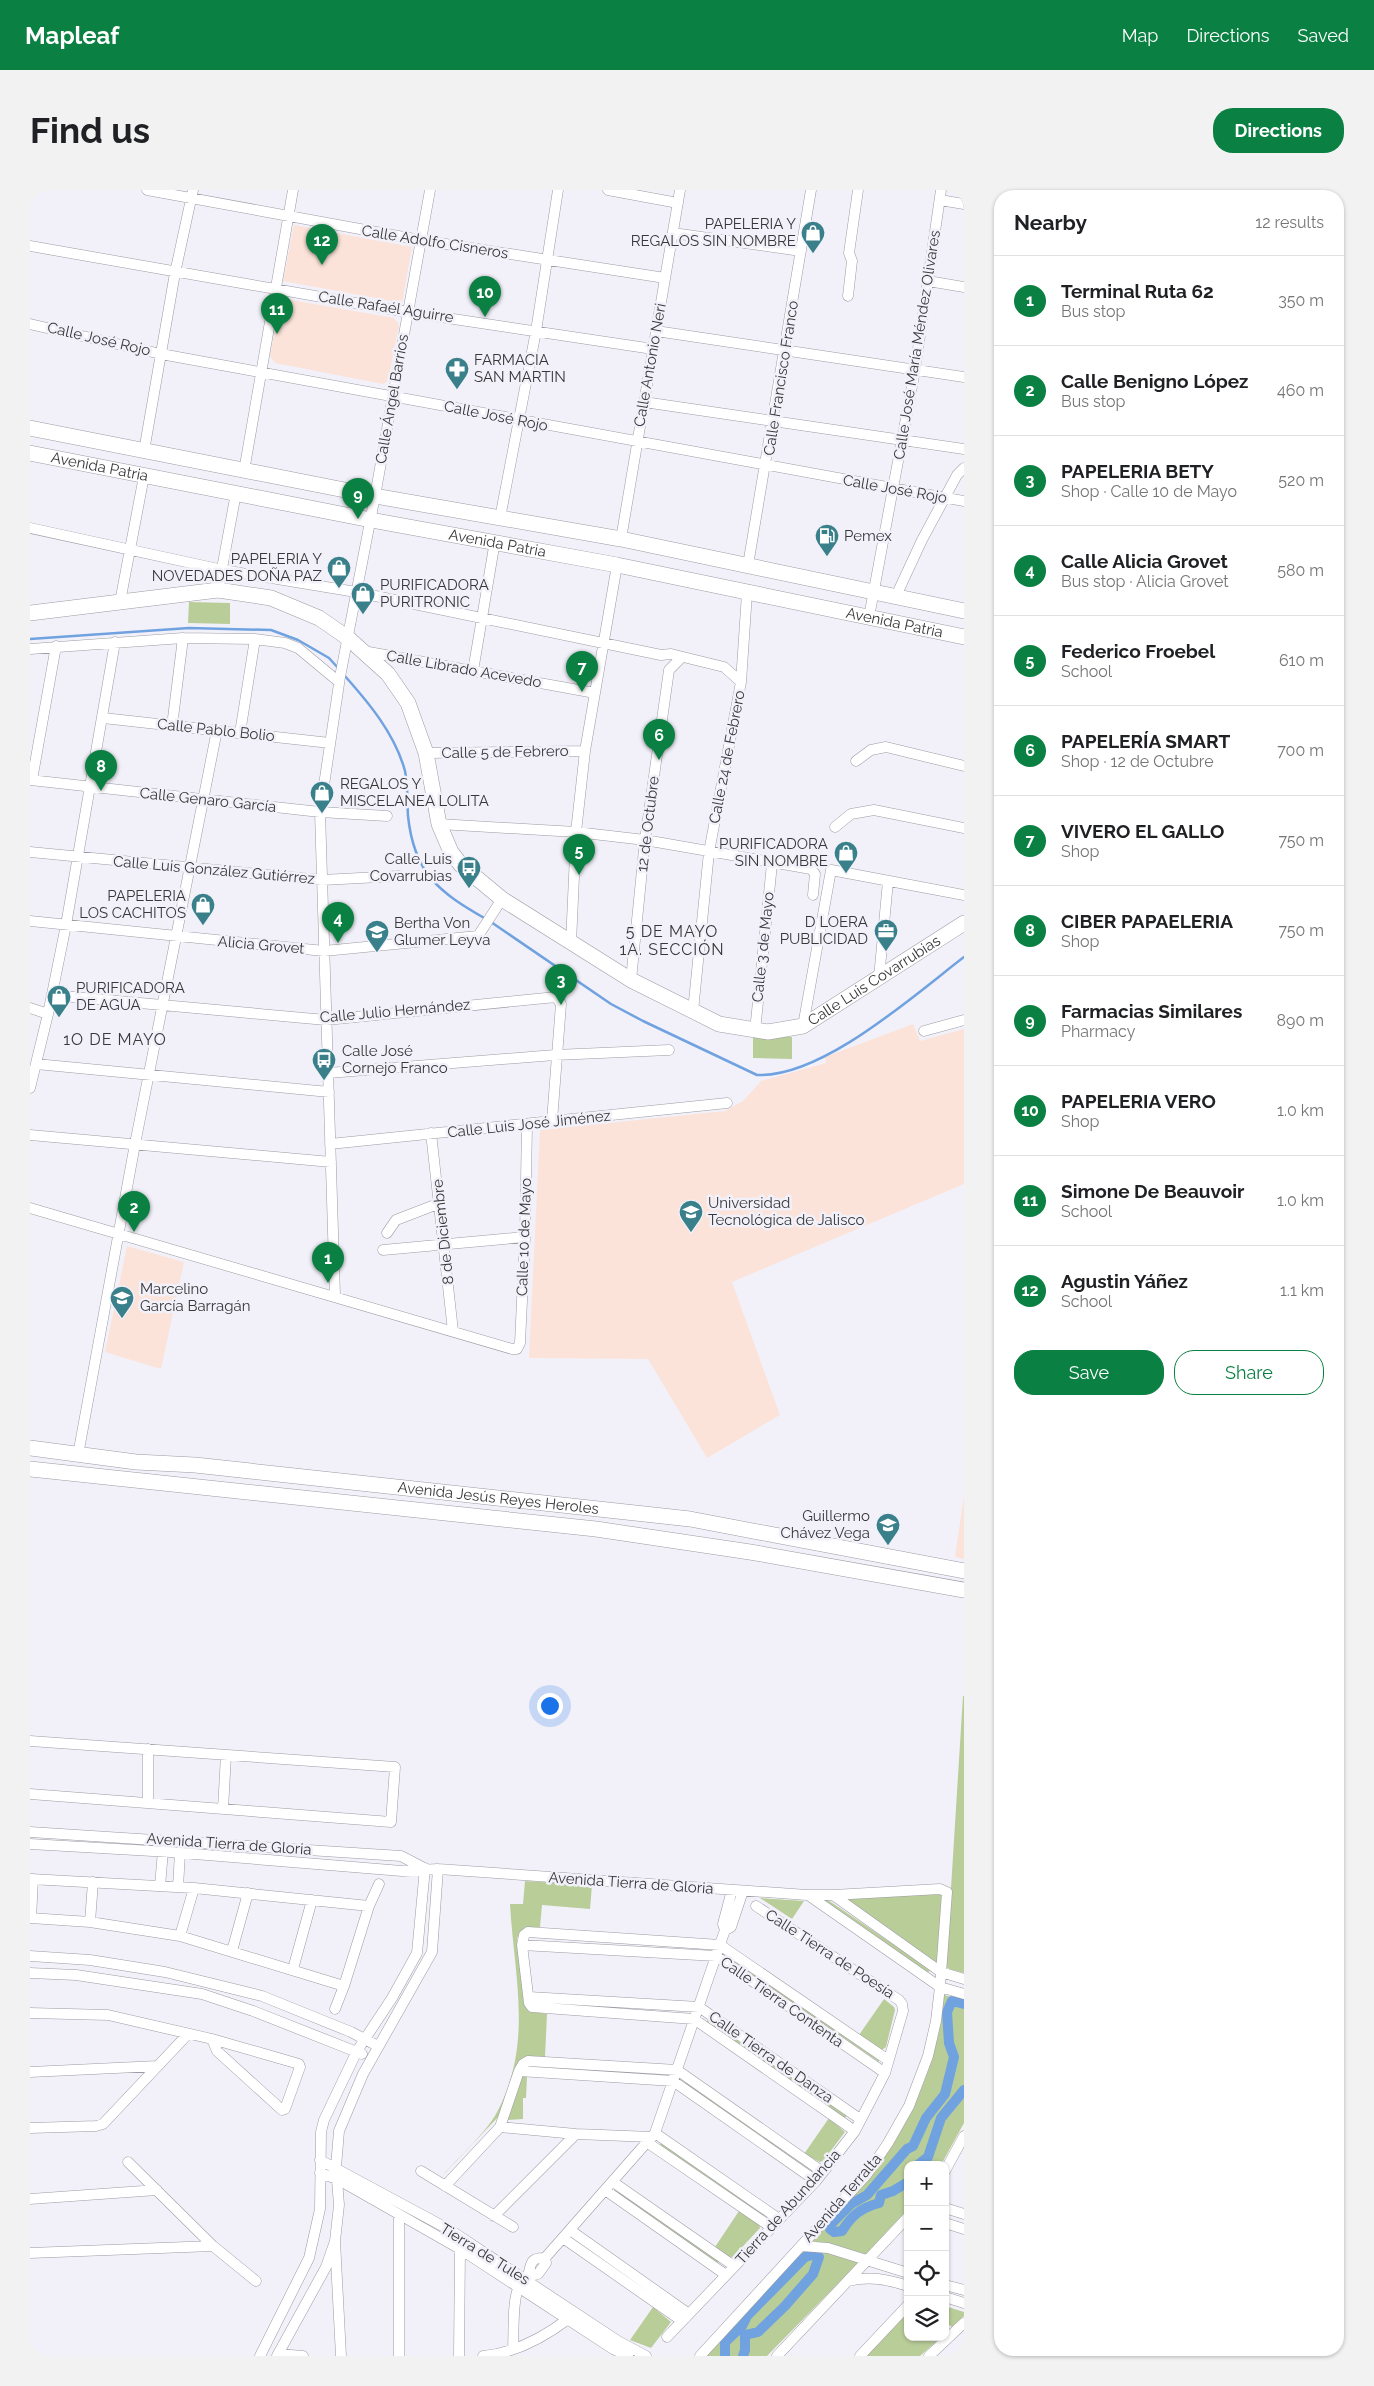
<!DOCTYPE html>
<meta charset="utf-8">
<style>
:root{--surface:#fff;--page:#f2f2f2;--text:#202124;--muted:#757577;--line:#e0e0e0;--accent:#0b8043}
body{margin:0;font-family:Raleway,sans-serif;background:var(--page);color:var(--text)}
.controls{position:absolute;right:15px;bottom:15px;display:grid;overflow:hidden;border-radius:10px;box-shadow:0 1px 4px #0004}
.controls button{width:45px;height:45px;display:grid;place-items:center;padding:0;border:0;border-bottom:1px solid var(--line);background:var(--surface);color:var(--text);font:25px sans-serif}
.you{position:absolute;left:519px;top:1515px;width:18px;height:18px;margin:-12px;border:4px solid #fff;border-radius:50%;background:#1a73e8;box-shadow:0 0 0 8px #1a73e833}
.badge{display:grid;place-items:center;width:32px;height:32px;border-radius:50%;background:var(--accent);color:#fff;font-size:16px;font-weight:700}
.pin{position:absolute;translate:-50% -41px;filter:drop-shadow(0 1px 2px #0008)}
.pin::after{content:'';position:absolute;top:26px;width:18px;height:15px;background:inherit;clip-path:polygon(0 0,100% 0,50% 100%)}
.list{margin:0;padding:0;list-style:none}
h2{display:flex;justify-content:space-between;align-items:center;height:65px;margin:0;padding:0 20px;font-size:21px}
h2 small{font-size:16px;font-weight:400;color:var(--muted)}
.list li{display:grid;grid-template-columns:32px 1fr auto;gap:15px;align-items:center;box-sizing:border-box;height:90px;padding:0 20px;border-top:1px solid var(--line)}
.list b{display:block;font-size:19px;white-space:nowrap}
.list p{margin:0;font-size:16px;white-space:nowrap;color:var(--muted)}
.list em{font-size:16px;font-style:normal;color:var(--muted)}
.actions{display:flex;gap:10px;padding:15px 20px}
.actions a{flex:1;padding:11px 0;border:1px solid var(--accent);border-radius:20px;text-align:center;font-size:18px;color:var(--accent)}
.actions .main{background:var(--accent);color:#fff}
.icon{flex:none;width:28px;height:28px;fill:none;stroke:currentColor;stroke-width:2;stroke-linecap:round;stroke-linejoin:round}
.map{position:relative;flex:none;width:934px;height:2166px;overflow:hidden;border-radius:20px}
header{display:flex;align-items:center;gap:30px;box-sizing:border-box;height:70px;padding:0 25px;background:var(--accent);color:#fff}
header strong{font-size:24px}
nav{display:flex;gap:28px;margin-inline-start:auto;font-size:18px}
.intro{display:flex;align-items:center;justify-content:space-between;box-sizing:border-box;height:120px;padding:0 30px}
h1{margin:0;font-size:35px}
.button{padding:12px 22px;border-radius:20px;background:var(--accent);color:#fff;font-size:18px;font-weight:700}
main{display:flex;gap:30px;padding:0 30px}
aside{flex:1;background:var(--surface);border-radius:20px;box-shadow:0 1px 4px #0004}
.map>svg:first-child{display:block}
</style>
<header>
<strong>Mapleaf</strong>
<nav><a>Map</a><a>Directions</a><a>Saved</a></nav>
</header>
<div class="intro"><h1>Find us</h1><a class="button">Directions</a></div>
<main>
<div class="map">
<svg width="934" height="2166" viewBox="0 0 934 2166">
<rect width="100%" height="100%" fill="#f2f1fa"/>
<path fill="#fbe3d9" d="M264,35L382,57L372,113L253,91Z
M256,109L364,128L369,135L358,191L353,194L245,173L240,166L250,113Z
M883,834L890,851L934,839V994L702,1092L750,1225L677,1268L618,1169L499,1168L510,940L695,921L713,911L731,891L796,873L795,867Z
M97,1056L154,1072L131,1179L75,1162Z
M934,1306V1369L925,1367Z"/>
<path fill="#b9cd99" d="M159,412L200,413V434L158,433Z
M723,846L762,847V869L723,868Z
M933,1506H934V1783L916,1778Z
M495,1691L562,1695L560,1719L512,1715L510,1737H495L487,1748L494,1814L499,1821L517,1824L515,1867L500,1866L470,1925L413,1985C427,1969 457,1941 466,1924C504,1854 484,1787 480,1714H493Z
M914,1703L907,1773L815,1709Z
M730,1708L774,1711L762,1729Z
M795,1708L898,1778L901,1781L897,1782L796,1711Z
M700,1767L849,1869V1872L700,1770Z
M914,1805L934,1810V1933L911,1975H878V2019L835,2065L782,2051C841,1989 886,1936 907,1850C910,1836 912,1820 914,1805Z
M854,1809L864,1817L865,1820L856,1857L852,1860L829,1845Z
M678,1830L817,1925L816,1927L814,1928L676,1832Z
M492,1887H497L496,1908H493V1929L477,1930Z
M657,1893L779,1978V1979L654,1894Z
M799,1928L815,1942L793,1971L790,1972L774,1964Z
M631,1953L734,2024L733,2025L630,1955Z
M591,2002L689,2071V2072L687,2073L588,2003Z
M709,2021L729,2034L730,2038L703,2067H699L685,2057Z
M773,2061H794L829,2072L737,2166H675Z
M915,2116L934,2122V2126L922,2137L915,2132Z
M623,2117L641,2132L621,2158L600,2150Z
M878,2123V2147H905L908,2150L890,2166H836Z"/>
<g fill="none" stroke-linecap="round" stroke-linejoin="round">
<path stroke="#70a2e0" stroke-width="2.5" d="M0,449L159,438L241,440L268,450L299,468L309,479
M314,485C339,513 365,544 375,581C378,595 377,611 378,626C384,684 409,702 456,729
M461,732L581,814L613,831L727,885C792,888 883,806 934,767"/>
<path stroke="#70a2e0" stroke-width="10" d="M888,1975L898,1967L911,1928L934,1900
M878,1992L863,2001L851,2005L849,2013C831,2018 822,2025 812,2041L804,2042L800,2039L801,2034L821,2014L837,2005L877,1959L883,1956L896,1928L915,1904L924,1867L919,1853L917,1822L922,1811L934,1814
M695,2166V2152L712,2136L717,2126L775,2067L782,2065L789,2067L783,2084L755,2116L728,2142L715,2145V2160L713,2166"/>
<defs>
<path id="street" d="M117,0L390,50L635,88
M578,0L648,13
M910,10L934,14
M643,43L771,61
M0,56L377,122L623,159
M898,91L934,97
M818,106L822,71L819,63L828,0
M0,134L131,164L934,311
M626,141L934,187
M614,212L934,259
M114,261L145,83L163,0
M214,281L263,0
M470,328L506,141L528,0
M0,338L193,380L326,402L631,465L641,464L694,477L711,492
M591,349L650,0
M718,375L781,0
M188,400L206,303
M866,406L892,350L927,285L934,278
M90,412L114,286
M839,427L885,180L911,0
M0,459L153,448L225,449L255,453L268,458L309,492
M333,461L565,503
M443,481L465,351
M73,528L300,553
M142,536L153,448
M210,543L225,449
M396,563L555,561
M826,571L841,560L856,557L934,576
M0,590L290,622L357,626
M2,590L26,456
M409,634L546,642L615,650L781,679L785,684L783,705
M805,637L821,624L844,620L934,638
M0,662L292,690L369,686
M0,731L294,761L448,746L472,709
M541,753L546,642L555,561L587,375
M849,788L858,691
M601,790L615,650L639,480L651,468
M22,805L296,830L526,807L531,814L522,931
M0,818L18,824
M663,821L679,662L711,492L717,403
M773,836L801,680L934,705
M725,841L742,674
M894,841L934,830
M6,874L299,902
M298,883L525,865L639,860
M0,898L18,824L36,735L85,452
M401,943L423,1141
M0,945L301,972
M300,954L697,913
M0,1018L482,1159H487L490,1153L495,1047L497,935
M357,1043L366,1030L410,1013
M353,1060L495,1047
M305,1106L290,622L310,487L345,306L400,0
M48,1265L105,954L187,540
M0,1551L365,1577L361,1632L0,1604
M118,1559V1613
M193,1619L196,1565
M0,1642L371,1666L394,1678
M0,1654L140,1662L372,1681L408,1679L777,1705H803L910,1699L917,1702L910,1797L906,1831L898,1866L879,1916L858,1953L837,1984L670,2166
M0,1689L164,1698L339,1716
M130,1696L133,1661
M148,1697L150,1663
M778,1705L910,1797L934,1804
M803,1705L911,1782L934,1789
M0,1728L60,1732L150,1746L314,1796L339,1716L349,1694
M1,1728L3,1689
M60,1732L63,1692
M695,1740L693,1734L702,1700
M150,1746L164,1698
M492,1755L686,1766L855,1883
M202,1761L218,1703
M0,1766L60,1770L135,1782L232,1806L321,1842L348,1856
M263,1779L282,1710
M0,1783L46,1785L172,1804L223,1821L332,1864
M499,1807L669,1817L830,1929
M305,1819L314,1796
M0,1823L78,1825L182,1849L269,1874L270,1877L255,1919L252,1920L187,1861L182,1849
M489,1881L643,1891L786,1991
M0,1882L128,1876
M470,1937L546,1944L622,1947
M0,1938L66,1936L73,1934L158,1844
M825,1941L664,1829L502,1817L499,1813L492,1755L494,1745L498,1742L690,1755L858,1870
M625,1943L749,2029
M618,1953L741,2037
M290,1970L420,2040L588,2151L616,2166
M98,1972L183,2056L226,2091
M391,1981L483,2037
M915,1981L934,1946
M290,1983L307,1989L430,2059L583,2159L598,2166
M583,1992L704,2076
M415,1996L470,1937L489,1881L493,1874L498,1871L647,1880L793,1982
M575,2000L696,2085
M0,2009L127,2000
M915,2018L934,2024
M464,2026L546,1944
M915,2033L934,2039
M540,2040L659,2124
M533,2048L652,2131
M771,2056L798,2058L878,2083
M0,2063L183,2056
M499,2086L508,2084L516,2073L515,2068L625,1943L695,1740L701,1737L713,1701
M818,2091C840,2086 856,2089 878,2096
M915,2095L934,2100
M915,2107L934,2113
M637,2147L786,1991L825,1941L855,1883L873,1821L872,1814L869,1810L726,1716
M483,2159C484,2144 482,2109 489,2097C491,2093 496,2091 497,2088C502,2078 497,2067 515,2068
M248,2164L273,2166
M230,2166L279,2068L290,2019L291,1942L294,1930L327,1861L362,1808L387,1763L395,1678
M247,2166L296,2077L304,2054
M311,2166L305,2051L309,2015L306,1977L309,1941L333,1884L402,1762L408,1679
M369,2166V2025
M429,2166L430,2059
M453,2166C485,2163 513,2148 538,2129
M747,2166L878,2027
M830,2166L878,2115
M899,2166L934,2133"/>
<g id="secondary">
<path d="M0,238L345,306L591,349L934,421"/>
<path id="s1" d="M0,263L341,330L587,375L934,447"/>
<path id="s2" d="M0,423L188,400L241,408L289,428L318,448L358,484L378,513L396,563L409,634L421,662L431,675L472,709L601,790L689,834L738,842L773,836L934,733"/>
<path id="s3" d="M0,1258L106,1272L165,1275L660,1329L934,1381"/>
<path d="M0,1279L566,1339L720,1362L934,1400"/>
</g>
</defs>
<use href="#street" stroke="#9c9ba3" stroke-width="11"/>
<use href="#secondary" stroke="#9c9ba3" stroke-width="16"/>
<use href="#street" stroke="#fff" stroke-width="10"/>
<use href="#secondary" stroke="#fff" stroke-width="15"/>
</g>
<defs>
<symbol id="shop-pin" viewBox="-11 -11 22 30"><path d="M0 17L-7.5 6A9.5 9.5 0 1 1 7.5 6Z" fill="#3a808b" stroke="#f2f1fa"/><path d="M-5-2.5h2.3a2.7 3.5 0 0 1 5.4 0H5L5.5 6h-11ZM-1.5-2.5h3a1.5 2.3 0 0 0-3 0Z" fill="#fff"/></symbol>
<symbol id="pharmacy-pin" viewBox="-11 -11 22 30"><path d="M0 17L-7.5 6A9.5 9.5 0 1 1 7.5 6Z" fill="#3a808b" stroke="#f2f1fa"/><path d="M-2-6h4v4h4v4h-4v4h-4v-4h-4v-4h4Z" fill="#fff"/></symbol>
<symbol id="fuel-pin" viewBox="-11 -11 22 30"><path d="M0 17L-7.5 6A9.5 9.5 0 1 1 7.5 6Z" fill="#3a808b" stroke="#f2f1fa"/><path d="M-5.5-6h7V0h2V4h1.3V-2.5L3-4.5l.8-.8L6-3V5H2.5V1h-1V6h-7ZM-4.2-4.7v3.2H.2V-4.7Z" fill="#fff"/></symbol>
<symbol id="bus-pin" viewBox="-11 -11 22 30"><path d="M0 17L-7.5 6A9.5 9.5 0 1 1 7.5 6Z" fill="#3a808b" stroke="#f2f1fa"/><path d="M-5-6H5V4H4V6H2V4H-2V6H-4V4H-5ZM-3.5-4V0h7V-4ZM-3.5 1.2v1.5H-2V1.2ZM2 1.2v1.5H3.5V1.2Z" fill="#fff"/></symbol>
<symbol id="office-pin" viewBox="-11 -11 22 30"><path d="M0 17L-7.5 6A9.5 9.5 0 1 1 7.5 6Z" fill="#3a808b" stroke="#f2f1fa"/><path d="M-6-3h4V-5.5h4V-3h4V5H-6ZM-1-4.5V-3h2v-1.5ZM-6 0V1H6V0Z" fill="#fff"/></symbol>
<symbol id="school-pin" viewBox="-11 -11 22 30"><path d="M0 17L-7.5 6A9.5 9.5 0 1 1 7.5 6Z" fill="#3a808b" stroke="#f2f1fa"/><path d="M0-5L7-2L0 1L-7-2ZM-4 1L0 2.5L4 1V4Q0 6-4 4Z" fill="#fff"/></symbol>
<symbol id="university-pin" viewBox="-11 -11 22 30"><path d="M0 17L-7.5 6A9.5 9.5 0 1 1 7.5 6Z" fill="#3a808b" stroke="#f2f1fa"/><path d="M0-5L7-2L0 1L-7-2ZM-4 1L0 2.5L4 1V4Q0 6-4 4Z" fill="#fff"/></symbol>
</defs>
<g fill-rule="evenodd">
<use href="#shop-pin" x="769" y="29" width="28" height="38"/>
<use href="#pharmacy-pin" x="413" y="165" width="28" height="38"/>
<use href="#fuel-pin" x="783" y="332" width="28" height="38"/>
<use href="#shop-pin" x="295" y="364" width="28" height="38"/>
<use href="#shop-pin" x="319" y="390" width="28" height="38"/>
<use href="#shop-pin" x="278" y="589" width="28" height="38"/>
<use href="#shop-pin" x="802" y="649" width="28" height="38"/>
<use href="#bus-pin" x="425" y="664" width="28" height="38"/>
<use href="#shop-pin" x="159" y="701" width="28" height="38"/>
<use href="#office-pin" x="842" y="727" width="28" height="38"/>
<use href="#school-pin" x="333" y="728" width="28" height="38"/>
<use href="#shop-pin" x="15" y="793" width="28" height="38"/>
<use href="#bus-pin" x="280" y="856" width="28" height="38"/>
<use href="#university-pin" x="647" y="1008" width="28" height="38"/>
<use href="#school-pin" x="78" y="1094" width="28" height="38"/>
<use href="#school-pin" x="844" y="1321" width="28" height="38"/>
</g>
<g text-anchor="middle" dominant-baseline="central" stroke-width="5" stroke-linejoin="round" paint-order="stroke">
<g font-size="15" fill="#38383b" stroke="#f2f1fa" text-anchor="start">
<text x="766" y="34" text-anchor="end">PAPELERIA Y<tspan x="766" dy="17">REGALOS SIN NOMBRE</tspan></text>
<text x="444" y="170">FARMACIA<tspan x="444" dy="17">SAN MARTIN</tspan></text>
<text x="814" y="346">Pemex</text>
<text x="292" y="369" text-anchor="end">PAPELERIA Y<tspan x="292" dy="17">NOVEDADES DOÑA PAZ</tspan></text>
<text x="350" y="395">PURIFICADORA<tspan x="350" dy="17">PURITRONIC</tspan></text>
<text x="310" y="594">REGALOS Y<tspan x="310" dy="17">MISCELANEA LOLITA</tspan></text>
<text x="798" y="654" text-anchor="end">PURIFICADORA<tspan x="798" dy="17">SIN NOMBRE</tspan></text>
<text x="422" y="669" text-anchor="end">Calle Luis<tspan x="422" dy="17">Covarrubias</tspan></text>
<text x="156" y="706" text-anchor="end">PAPELERIA<tspan x="156" dy="17">LOS CACHITOS</tspan></text>
<text x="838" y="732" text-anchor="end">D LOERA<tspan x="838" dy="17">PUBLICIDAD</tspan></text>
<text x="364" y="733">Bertha Von<tspan x="364" dy="17">Glumer Leyva</tspan></text>
<text x="46" y="798">PURIFICADORA<tspan x="46" dy="17">DE AGUA</tspan></text>
<text x="312" y="861">Calle José<tspan x="312" dy="17">Cornejo Franco</tspan></text>
<text x="678" y="1013">Universidad<tspan x="678" dy="17">Tecnológica de Jalisco</tspan></text>
<text x="110" y="1099">Marcelino<tspan x="110" dy="17">García Barragán</tspan></text>
<text x="840" y="1326" text-anchor="end">Guillermo<tspan x="840" dy="17">Chávez Vega</tspan></text>
</g>
<g font-size="15" fill="#38383b" stroke="#f2f1fa">
<text transform="translate(405 52) rotate(9)">Calle Adolfo Cisneros</text>
<text transform="translate(356 117) rotate(9)">Calle Rafaél Aguirre</text>
<text transform="translate(69 149) rotate(13)">Calle José Rojo</text>
<text transform="translate(887 155) rotate(-81)">Calle José María Méndez Olivares</text>
<text transform="translate(620 175) rotate(-80)">Calle Antonio Neri</text>
<text transform="translate(751 188) rotate(-81)">Calle Francisco Franco</text>
<text transform="translate(362 209) rotate(-80)">Calle Ángel Barrios</text>
<text transform="translate(466 226) rotate(11)">Calle José Rojo</text>
<text stroke="none"><textPath href="#s1" startOffset="71">Avenida Patria</textPath></text>
<text transform="translate(865 299) rotate(10)">Calle José Rojo</text>
<text stroke="none"><textPath href="#s1" startOffset="476">Avenida Patria</textPath></text>
<text stroke="none"><textPath href="#s1" startOffset="881">Avenida Patria</textPath></text>
<text transform="translate(434 479) rotate(10)">Calle Librado Acevedo</text>
<text transform="translate(186 540) rotate(6)">Calle Pablo Bolio</text>
<text transform="translate(475 562) rotate(-1)">Calle 5 de Febrero</text>
<text transform="translate(697 567) rotate(-79)">Calle 24 de Febrero</text>
<text transform="translate(178 610) rotate(6)">Calle Genaro García</text>
<text transform="translate(618 634) rotate(-83)">12 de Octubre</text>
<text transform="translate(184 680) rotate(5)">Calle Luis González Gutiérrez</text>
<text transform="translate(231 755) rotate(5)">Alicia Grovet</text>
<text transform="translate(733 757) rotate(-84)">Calle 3 de Mayo</text>
<text stroke="none"><textPath href="#s2" startOffset="1065">Calle Luis Covarrubias</textPath></text>
<text transform="translate(365 821) rotate(-5)">Calle Julio Hernández</text>
<text transform="translate(499 934) rotate(-6)">Calle Luis José Jiménez</text>
<text transform="translate(413 1042) rotate(-96)">8 de Diciembre</text>
<text transform="translate(494 1047) rotate(-88)">Calle 10 de Mayo</text>
<text stroke="none"><textPath href="#s3" startOffset="471">Avenida Jesús Reyes Heroles</textPath></text>
<text transform="translate(199 1654) rotate(4)">Avenida Tierra de Gloria</text>
<text transform="translate(601 1693) rotate(4)">Avenida Tierra de Gloria</text>
<text transform="translate(800 1764) rotate(33)">Calle Tierra de Poesía</text>
<text transform="translate(752 1812) rotate(35)">Calle Tierra Contenta</text>
<text transform="translate(741 1867) rotate(35)">Calle Tierra de Danza</text>
<text transform="translate(812 2008) rotate(-49)">Avenida Terralta</text>
<text transform="translate(758 2017) rotate(-48)">Tierra de Abundancia</text>
<text transform="translate(455 2064) rotate(32)">Tierra de Tules</text>
</g>
<g font-size="16" letter-spacing="1" fill="#38383b" stroke="#f2f1fa">
<text x="642" y="741">5 DE MAYO<tspan x="642" dy="18">1A. SECCIÓN</tspan></text>
<text x="85" y="849">1O DE MAYO</text>
</g>
</g>
</svg>
<div class="controls">
<button>+</button>
<button>−</button>
<button><svg class="icon" aria-label="locate" viewBox="0 0 24 24"><circle cx="12" cy="12" r="6"/><path d="M12 2v4M12 18v4M2 12h4M18 12h4"/></svg></button>
<button><svg class="icon" aria-label="layers" viewBox="0 0 24 24"><path d="M12 4l9 5-9 5-9-5zM3 14l9 5 9-5"/></svg></button>
</div>
<div class="you"></div>
<div class="pin badge" style="left:298px;top:1093px">1</div>
<div class="pin badge" style="left:104px;top:1042px">2</div>
<div class="pin badge" style="left:531px;top:815px">3</div>
<div class="pin badge" style="left:308px;top:753px">4</div>
<div class="pin badge" style="left:549px;top:685px">5</div>
<div class="pin badge" style="left:629px;top:570px">6</div>
<div class="pin badge" style="left:552px;top:502px">7</div>
<div class="pin badge" style="left:71px;top:601px">8</div>
<div class="pin badge" style="left:328px;top:329px">9</div>
<div class="pin badge" style="left:455px;top:127px">10</div>
<div class="pin badge" style="left:247px;top:144px">11</div>
<div class="pin badge" style="left:292px;top:75px">12</div>
</div>
<aside>
<h2>Nearby<small>12 results</small></h2>
<ul class="list">
<li><span class="badge">1</span><div><b>Terminal Ruta 62</b><p>Bus stop</p></div><em>350 m</em></li>
<li><span class="badge">2</span><div><b>Calle Benigno López</b><p>Bus stop</p></div><em>460 m</em></li>
<li><span class="badge">3</span><div><b>PAPELERIA BETY</b><p>Shop · Calle 10 de Mayo</p></div><em>520 m</em></li>
<li><span class="badge">4</span><div><b>Calle Alicia Grovet</b><p>Bus stop · Alicia Grovet</p></div><em>580 m</em></li>
<li><span class="badge">5</span><div><b>Federico Froebel</b><p>School</p></div><em>610 m</em></li>
<li><span class="badge">6</span><div><b>PAPELERÍA SMART</b><p>Shop · 12 de Octubre</p></div><em>700 m</em></li>
<li><span class="badge">7</span><div><b>VIVERO EL GALLO</b><p>Shop</p></div><em>750 m</em></li>
<li><span class="badge">8</span><div><b>CIBER PAPAELERIA</b><p>Shop</p></div><em>750 m</em></li>
<li><span class="badge">9</span><div><b>Farmacias Similares</b><p>Pharmacy</p></div><em>890 m</em></li>
<li><span class="badge">10</span><div><b>PAPELERIA VERO</b><p>Shop</p></div><em>1.0 km</em></li>
<li><span class="badge">11</span><div><b>Simone De Beauvoir</b><p>School</p></div><em>1.0 km</em></li>
<li><span class="badge">12</span><div><b>Agustin Yáñez</b><p>School</p></div><em>1.1 km</em></li>
</ul>
<div class="actions"><a class="main">Save</a><a>Share</a></div>
</aside>
</main>
